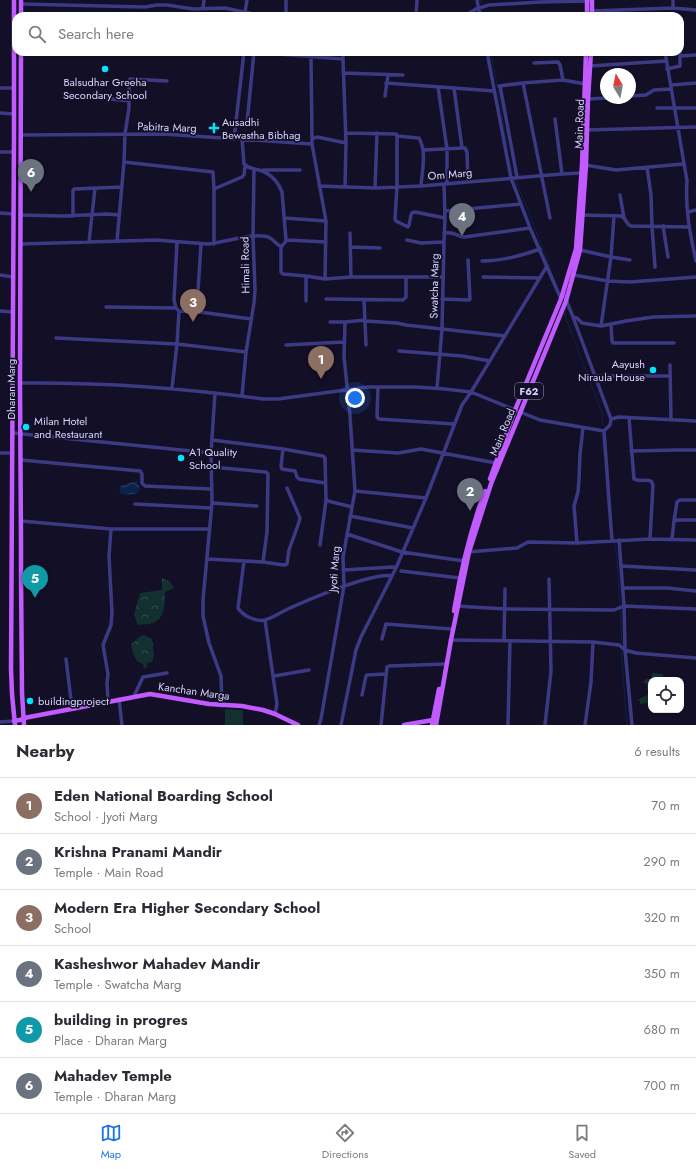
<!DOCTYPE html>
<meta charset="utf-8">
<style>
:root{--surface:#fff;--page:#f7f7f7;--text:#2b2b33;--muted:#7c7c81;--line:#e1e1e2;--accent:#1a73e8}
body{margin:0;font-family:Jost,sans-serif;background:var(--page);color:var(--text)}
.controls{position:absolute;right:12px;bottom:12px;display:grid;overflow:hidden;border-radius:8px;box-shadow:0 1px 3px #0004}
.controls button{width:36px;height:36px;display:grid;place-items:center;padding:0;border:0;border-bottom:1px solid var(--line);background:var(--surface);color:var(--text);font:20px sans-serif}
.compass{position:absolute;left:600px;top:68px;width:36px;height:36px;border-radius:50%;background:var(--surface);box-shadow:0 1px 3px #0004;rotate:350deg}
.you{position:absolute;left:355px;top:398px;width:14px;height:14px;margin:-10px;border:3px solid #fff;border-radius:50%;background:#1a73e8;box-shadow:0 0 0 6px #1a73e833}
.badge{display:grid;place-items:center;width:26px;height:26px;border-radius:50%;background:var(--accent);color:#fff;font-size:13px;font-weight:700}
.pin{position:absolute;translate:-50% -33px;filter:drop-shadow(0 1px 2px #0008)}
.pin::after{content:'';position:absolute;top:21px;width:14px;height:12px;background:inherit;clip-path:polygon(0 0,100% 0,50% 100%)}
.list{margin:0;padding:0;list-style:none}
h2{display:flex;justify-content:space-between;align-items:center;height:52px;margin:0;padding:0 16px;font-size:17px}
h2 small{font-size:13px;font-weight:400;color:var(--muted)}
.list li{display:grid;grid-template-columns:26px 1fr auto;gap:12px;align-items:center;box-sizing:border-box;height:56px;padding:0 16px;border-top:1px solid var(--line)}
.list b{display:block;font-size:15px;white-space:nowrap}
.list p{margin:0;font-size:13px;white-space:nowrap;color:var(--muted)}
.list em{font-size:13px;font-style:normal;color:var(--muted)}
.icon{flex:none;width:22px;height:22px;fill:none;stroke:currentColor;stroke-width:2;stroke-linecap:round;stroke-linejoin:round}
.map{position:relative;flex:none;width:696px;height:725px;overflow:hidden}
.search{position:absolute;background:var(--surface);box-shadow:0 1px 3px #0004;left:12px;right:12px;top:12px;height:44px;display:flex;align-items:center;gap:10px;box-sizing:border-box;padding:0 14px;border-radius:12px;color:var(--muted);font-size:15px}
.sheet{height:388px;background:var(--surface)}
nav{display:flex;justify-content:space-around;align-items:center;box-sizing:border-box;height:56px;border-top:1px solid var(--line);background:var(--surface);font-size:11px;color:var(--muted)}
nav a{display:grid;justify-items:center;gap:2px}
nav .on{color:var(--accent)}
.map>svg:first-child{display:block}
</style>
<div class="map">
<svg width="696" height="725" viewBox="0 0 696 725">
<defs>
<pattern id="forest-crowns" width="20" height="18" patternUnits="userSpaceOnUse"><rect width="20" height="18" fill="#12302f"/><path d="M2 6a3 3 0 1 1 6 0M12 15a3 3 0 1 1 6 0" fill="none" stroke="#344d4e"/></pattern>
<pattern id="water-waves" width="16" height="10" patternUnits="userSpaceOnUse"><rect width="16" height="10" fill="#0c2248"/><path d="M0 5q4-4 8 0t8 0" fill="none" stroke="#2f4163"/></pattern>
</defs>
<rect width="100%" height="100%" fill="#130f26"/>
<path fill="#12302f" d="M225,709L243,710V725H225Z"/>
<path fill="url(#forest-crowns)" d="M162,578L170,582L174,588L165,592C165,602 165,617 155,622C151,625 143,624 138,625L134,615L140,593L162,590Z
M144,635L152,639L154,655L152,662L147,663V667L144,669L143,664C134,661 133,653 131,645L139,637Z
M652,673L663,674V680H651V703L640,704V701L637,700L649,694L646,683H643L646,679H652Z"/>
<path fill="url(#water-waves)" d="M137,481L140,488L138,493C133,495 127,495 121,494L119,488L122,485Z"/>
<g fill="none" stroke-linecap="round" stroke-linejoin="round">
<path stroke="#0c2248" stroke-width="1" d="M480,0L481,4
M482,9L483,16
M491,55L498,89L507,148
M510,165L514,174
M515,180L528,210L554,279
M565,309V316L602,413L603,426
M602,433L604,454
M606,485L609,517
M614,542L617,555L620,607
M620,610L622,644
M621,649L627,725"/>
<path stroke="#3d3a85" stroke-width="3.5" d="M286,0V16
M477,0L480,16
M21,4L145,7L157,5H167L193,9L225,8L263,16
M203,8L204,0
M673,8V0
M592,11L673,8L696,10
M245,12L247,0
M416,16L417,0
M464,16L476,9L489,5L540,2L589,1
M252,52L343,59
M343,52V59L346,143L345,187
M471,52L487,54L499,52
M487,52L511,178L530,228L561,299
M665,52L687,181C685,208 690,234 696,261
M311,56L312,139
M680,56L696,55
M534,63L558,62L560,65L563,80
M590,66L666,61
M667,69L680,66V52
M343,73L403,75
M386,83L494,91
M671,85L696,83
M499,86L523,83
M500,86L517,177
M438,87L447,149V184
M0,88H14
M68,94L129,101
M385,96L388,75
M630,96L646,95L654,90L671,89
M588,99L607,98
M657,108H696
M0,113L14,114
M555,119L562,174
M236,124L245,125L247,123L254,52
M585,130L696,127
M346,133L396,134L397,135V186L395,219L396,221L408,227C411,223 409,217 412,213L415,212L445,218
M21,135L163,134L312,144
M398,136L417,138H419C427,152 422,171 421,186
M234,139L244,52
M462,148H465L467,152L468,182
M423,150L462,148L454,88
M0,152H14
M124,162L213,172L214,189V244
M585,165L616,170L683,164
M647,167L651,195L652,226L655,267
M254,169C267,171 277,179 282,192L286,240
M263,170H300
M319,186L375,188L421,186L562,174L581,173
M375,188L377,133
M214,189L242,177L244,175L245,166
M620,195L624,218
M445,211L521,204
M688,212L696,210
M0,213L13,214
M20,215L62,216L107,214L119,215
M582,215L621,216C627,218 625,224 631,226L689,227
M73,216V190L74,189L122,187
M284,218L326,221
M550,218L523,83L563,80L585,84
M663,226L668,257
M350,233L351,277
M444,233C456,231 455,236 464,237L530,228
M407,240L421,243L444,242
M117,241L124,162L125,134L129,108V80L130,79L167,81
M89,242L95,188
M21,244L156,240L208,244C222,243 258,231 270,238C274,240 276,244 280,246H282L287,240L326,242
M281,246V272L283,274L306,276
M350,247L380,248
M580,250L611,257L614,216
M482,261C502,261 521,256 540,249
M568,274L608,281L630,282L696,277
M0,275L13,277
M483,277L540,278
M325,279L326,221L312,144V139L317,137L346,143
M563,292L573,317L577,318L582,323L601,326L626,321L653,317L696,316
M326,299L403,300L406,297V277
M442,299L469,300L470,299L468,260
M364,300L366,345
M306,301V276L325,279L351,277H443
M106,307L176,308
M0,311L13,312
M179,311L200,312L251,319
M200,312L198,291L201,244
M573,317L611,419L610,425L604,431L612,541
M365,321L397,323L406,325L505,336
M330,322H345L365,320
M611,324L612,341L613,343H674
M601,326L611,257L630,260
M56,338L177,344L246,352
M286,345L344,342
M399,351L462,356L490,361
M670,365L671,420
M595,376H670
M20,383C102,382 183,388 264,399H278L368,387H416L445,389L471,392L540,420L604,431
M378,387L377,417L379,419L454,424
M172,388L177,344L179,311L176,308L174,300L177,242
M437,388L442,329L444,242L445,218L444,184
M215,393L211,453L212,503L203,600V616L209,643L221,676L222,706
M242,396L246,352L254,303L255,290L253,236L254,169L248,167L244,164L242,139
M629,418L634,479C639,482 646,479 651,481L653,485L650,539
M611,419L619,417L696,421
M13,433L211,453
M212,440L283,449L323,456L325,458L326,499L328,501L352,507
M283,449L281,466L282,469L295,471L297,477L299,479L325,483
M352,450L398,453L421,449L496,463
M631,451L677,450H696
M0,453H13
M21,460L140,471L142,474V483L145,486L211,489
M211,467L266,472L268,474L267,532L263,562
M355,491L426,498
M212,503L257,506
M135,504L211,508
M350,516L413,528
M21,521L111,529H209
M674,521L677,502L680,500H696
M347,534L402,552L464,561
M672,539L674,521L677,520H696
M619,540L624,606L625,650L632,725
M577,543L574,506L578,492L579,479L580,454L583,428
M320,545L326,500
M468,552L517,548L528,542L577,543L650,539L696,540
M207,559L263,562L284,565L287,564L289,550L299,522L300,518L287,488
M244,561L238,608C243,616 256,622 265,620C273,618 283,611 290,608C308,600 375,571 392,576
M621,566L696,570
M343,570L393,567L396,568
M401,571L460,578
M623,588H667L696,591
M456,606L505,609L614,610L624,606L696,609
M265,620L277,704L275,714
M382,639L386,624L451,629
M450,640L593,642L619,645L625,650L636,653L696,658
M504,641L505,589
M66,659L72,708
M274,676L309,670
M362,695L366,676L367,675L386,674
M134,696L143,677L167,673
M119,699L122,725
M108,701L107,683L108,674L103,645L111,625L112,613L109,556L111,529
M0,722L14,721
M319,725L321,719L344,586L343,557L355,491L350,416L344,356L345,322
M341,725L356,650L361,637L396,568L426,498L462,405L471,392L547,266
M381,725L387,667L389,666L445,664
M508,725L510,641
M545,725L551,671L549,579
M585,725L591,682L593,642"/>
<path stroke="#c25bff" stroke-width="4.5" d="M14,0V135L11,669L12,694L15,725
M592,0V16
M21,16V0
M587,16V0
M21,52L20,383L21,542V575L22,693L24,725
M490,479L515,410L561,299L576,249L582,165L586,52
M454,611C461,569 470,531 485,491
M14,721L20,720L24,718L150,694L209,704L242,706L263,710L275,714L298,725
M404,725L433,720
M432,725L439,689
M436,725L451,640L469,552L491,484L566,301L580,250L586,165L588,99L591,52"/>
</g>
<g fill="#00e5ff" stroke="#130f26" stroke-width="1.5">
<circle cx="105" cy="69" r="4"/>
<path d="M212 122h4v4h4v4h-4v4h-4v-4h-4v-4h4z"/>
<circle cx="653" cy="370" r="4"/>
<circle cx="26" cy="427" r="4"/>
<circle cx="181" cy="458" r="4"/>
<circle cx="30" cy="701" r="4"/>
</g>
<g text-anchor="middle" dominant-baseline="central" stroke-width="3.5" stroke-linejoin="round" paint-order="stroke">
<rect fill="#130f26" stroke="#9e99be" stroke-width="1" x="515" y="383" width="28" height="16" rx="3"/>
<g font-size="10" font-weight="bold" fill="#d9d4ff">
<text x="529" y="391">F62</text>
</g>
<g font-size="11" fill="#d9d4ff" stroke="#130f26" text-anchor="start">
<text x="105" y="82" text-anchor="middle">Balsudhar Greeha<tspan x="105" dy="13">Secondary School</tspan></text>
<text x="222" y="122">Ausadhi<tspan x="222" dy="13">Bewastha Bibhag</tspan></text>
<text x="645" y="364" text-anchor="end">Aayush<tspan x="645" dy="13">Niraula House</tspan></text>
<text x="34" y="421">Milan Hotel<tspan x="34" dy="13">and Restaurant</tspan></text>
<text x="189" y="452">A1 Quality<tspan x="189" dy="13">School</tspan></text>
<text x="38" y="701">buildingproject</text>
</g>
<g font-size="11" fill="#d9d4ff" stroke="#130f26">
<text transform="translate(579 124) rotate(-88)">Main Road</text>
<text transform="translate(167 127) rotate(2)">Pabitra Marg</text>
<text transform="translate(450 174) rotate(-5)">Om Marg</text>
<text transform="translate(245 265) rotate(-91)">Himali Road</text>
<text transform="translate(434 286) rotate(-89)">Swatcha Marg</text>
<text transform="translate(11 389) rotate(-90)">Dharan Marg</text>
<text transform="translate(502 432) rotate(-68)">Main Road</text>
<text transform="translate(334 569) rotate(-86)">Jyoti Marg</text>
<text transform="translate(194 691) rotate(8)">Kanchan Marga</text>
</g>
</g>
</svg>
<div class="controls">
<button><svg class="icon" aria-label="locate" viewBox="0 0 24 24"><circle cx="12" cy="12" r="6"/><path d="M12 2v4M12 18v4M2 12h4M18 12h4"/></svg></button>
</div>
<svg class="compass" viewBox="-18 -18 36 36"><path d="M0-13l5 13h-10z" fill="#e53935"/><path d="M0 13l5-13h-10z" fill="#7c7c81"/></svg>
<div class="you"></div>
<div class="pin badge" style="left:321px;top:379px;background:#8d6e63">1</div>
<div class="pin badge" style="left:470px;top:511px;background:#6b7280">2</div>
<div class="pin badge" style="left:193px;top:322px;background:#8d6e63">3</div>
<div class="pin badge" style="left:462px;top:236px;background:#6b7280">4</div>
<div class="pin badge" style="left:35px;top:598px;background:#0f9aa8">5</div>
<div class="pin badge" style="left:31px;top:192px;background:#6b7280">6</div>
<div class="search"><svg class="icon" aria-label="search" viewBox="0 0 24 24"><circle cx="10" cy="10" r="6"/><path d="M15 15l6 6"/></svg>Search here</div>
</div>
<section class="sheet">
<h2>Nearby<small>6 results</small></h2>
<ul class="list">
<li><span class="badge" style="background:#8d6e63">1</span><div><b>Eden National Boarding School</b><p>School · Jyoti Marg</p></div><em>70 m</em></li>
<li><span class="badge" style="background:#6b7280">2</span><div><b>Krishna Pranami Mandir</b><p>Temple · Main Road</p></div><em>290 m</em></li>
<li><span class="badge" style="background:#8d6e63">3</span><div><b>Modern Era Higher Secondary School</b><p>School</p></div><em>320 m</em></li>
<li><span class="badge" style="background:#6b7280">4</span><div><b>Kasheshwor Mahadev Mandir</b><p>Temple · Swatcha Marg</p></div><em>350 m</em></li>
<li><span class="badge" style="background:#0f9aa8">5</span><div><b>building in progres</b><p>Place · Dharan Marg</p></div><em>680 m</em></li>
<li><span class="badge" style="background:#6b7280">6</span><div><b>Mahadev Temple</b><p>Temple · Dharan Marg</p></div><em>700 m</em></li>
</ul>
</section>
<nav>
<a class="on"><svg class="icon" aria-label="map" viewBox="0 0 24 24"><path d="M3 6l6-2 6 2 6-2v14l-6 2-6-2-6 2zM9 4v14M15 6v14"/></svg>Map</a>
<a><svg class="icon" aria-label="directions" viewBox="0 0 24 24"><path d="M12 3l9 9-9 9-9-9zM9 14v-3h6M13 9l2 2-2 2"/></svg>Directions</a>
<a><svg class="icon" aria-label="saved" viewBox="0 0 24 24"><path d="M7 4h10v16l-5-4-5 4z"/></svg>Saved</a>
</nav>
